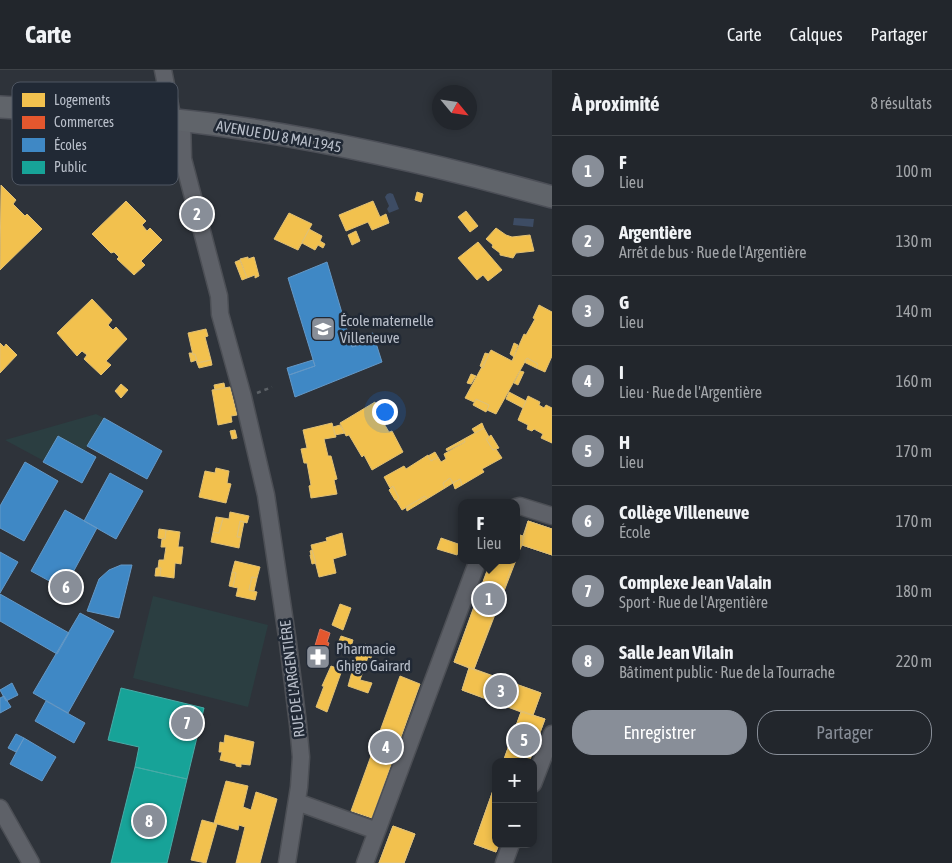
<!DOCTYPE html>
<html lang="fr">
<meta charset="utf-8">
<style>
:root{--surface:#22262c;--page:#2a2e34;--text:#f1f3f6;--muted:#a2a5a9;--line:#3f4348;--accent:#888e98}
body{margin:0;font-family:"Asap Condensed",sans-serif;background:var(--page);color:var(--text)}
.controls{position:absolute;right:15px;bottom:15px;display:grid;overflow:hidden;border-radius:10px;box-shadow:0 2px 8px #0003}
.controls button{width:45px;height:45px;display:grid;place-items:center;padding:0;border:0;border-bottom:1px solid var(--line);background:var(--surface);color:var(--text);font:25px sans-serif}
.compass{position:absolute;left:432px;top:15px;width:45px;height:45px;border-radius:50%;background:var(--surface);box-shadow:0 2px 8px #0003;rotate:119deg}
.you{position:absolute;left:384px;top:341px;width:18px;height:18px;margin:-12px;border:4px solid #fff;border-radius:50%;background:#1a73e8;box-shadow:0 0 0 8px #1a73e833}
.badge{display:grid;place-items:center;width:32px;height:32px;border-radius:50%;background:var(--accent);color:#fff;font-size:16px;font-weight:700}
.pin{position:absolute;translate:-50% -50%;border:2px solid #fff;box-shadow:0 1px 5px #0006}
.popup{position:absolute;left:458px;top:429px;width:62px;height:65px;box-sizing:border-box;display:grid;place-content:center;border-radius:10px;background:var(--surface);filter:drop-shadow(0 1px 4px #0005);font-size:16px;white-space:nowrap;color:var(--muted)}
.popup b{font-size:19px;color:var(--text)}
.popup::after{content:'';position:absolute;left:50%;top:100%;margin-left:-10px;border:10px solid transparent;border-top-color:var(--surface)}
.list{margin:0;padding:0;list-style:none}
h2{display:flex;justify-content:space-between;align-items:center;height:65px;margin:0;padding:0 20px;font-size:21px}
h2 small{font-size:16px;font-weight:400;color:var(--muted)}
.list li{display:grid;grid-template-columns:32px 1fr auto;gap:15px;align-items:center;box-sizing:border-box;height:70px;padding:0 20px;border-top:1px solid var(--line)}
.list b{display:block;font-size:19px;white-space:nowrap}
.list p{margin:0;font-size:16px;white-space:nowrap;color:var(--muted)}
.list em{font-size:16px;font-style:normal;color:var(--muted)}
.actions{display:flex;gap:10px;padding:15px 20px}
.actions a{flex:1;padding:11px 0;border:1px solid var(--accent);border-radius:20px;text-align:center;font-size:18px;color:var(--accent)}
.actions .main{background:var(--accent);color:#fff}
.map{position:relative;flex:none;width:552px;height:793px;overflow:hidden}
header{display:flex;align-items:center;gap:30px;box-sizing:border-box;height:70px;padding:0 25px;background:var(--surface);border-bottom:1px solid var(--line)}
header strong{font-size:24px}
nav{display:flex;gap:28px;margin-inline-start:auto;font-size:18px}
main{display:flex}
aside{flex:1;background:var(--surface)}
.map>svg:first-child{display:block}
</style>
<header>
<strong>Carte</strong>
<nav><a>Carte</a><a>Calques</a><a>Partager</a></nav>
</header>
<main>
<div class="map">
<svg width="552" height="793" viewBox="0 0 552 793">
<rect width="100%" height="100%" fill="#2e333a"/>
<path fill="#2b3e41" d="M96,344L104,348L85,381L58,366L44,391L5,370Z
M153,526L268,555L248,637L133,608Z"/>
<path fill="#3d4c64" d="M390,123L393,124L399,139L389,143L387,139L389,136L385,127L387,124Z
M514,148L534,149L533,157L513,155Z"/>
<path fill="#f2c14e" stroke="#e1c073" d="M1,115L16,130L13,134L25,146L27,144L42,159L0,200Z
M417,122L423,124L421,132L415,130Z
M126,131L146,151L142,155L147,161L150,158L162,170L141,191L145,195L134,205L117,189L119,187L114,182L111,183L92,164Z
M373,131L380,147L386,144L389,153L372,160L368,152L346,161L339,145Z
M466,141L478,156L470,162L458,147Z
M289,143L312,154L298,180L274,169Z
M496,158L506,165L512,167L530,165L534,181L516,183L513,188L500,185V183L492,177L493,175L486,169Z
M309,159L322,166L320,171L325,174L323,178L318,175L315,180L302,173Z
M356,161L360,171L352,175L348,165Z
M478,172L502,200L488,211L483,205L477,210L458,188Z
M248,187V189L254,187L259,206L255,208V205L247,208L240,189Z
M240,190L247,208L242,210L235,192Z
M92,229L112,250L108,255L113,260L116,257L127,269L106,291L111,295L101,305L84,289L87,285L82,281L77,286L57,263Z
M539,235L552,242V286L545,302L536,298L538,294L527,288L496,344L487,340L489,335L476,329L474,332L465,328L491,280L512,291L524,264L526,265L535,249L533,248Z
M206,259L208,266L205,267L211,290L197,293L195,284L193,285L188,263Z
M0,273L4,277L6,274L17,285L0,303Z
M514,273L518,275L514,287L510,284Z
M189,283H193V285L195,284L197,290L191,292Z
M485,283L489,284L483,298L480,296Z
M527,288L538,294L536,298L524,292Z
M211,290L212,295L199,298L197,293Z
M520,301L524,302L518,315L514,313Z
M471,304L476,306L471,314L467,313Z
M224,313L225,318L215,320L214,315Z
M121,314L128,320L121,328L115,321Z
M230,317L237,345L231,346L232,352L218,355L212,320Z
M509,322L526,331L523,338L506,329Z
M528,326L540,332L539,335L544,338L546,335L552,338V373L541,368L543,364L534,359L532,361L527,359L528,355L518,350Z
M476,329L489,335L486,342L473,335Z
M375,332L382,346L380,347L389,362L392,361L403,382L372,400L364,385L362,387L349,365L346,366L340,353Z
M332,353L336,367L324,369L328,386H331L337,409L334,410L337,424L311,428L309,416L311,415L307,393H304L301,379L307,378L303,360Z
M482,353L484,358L475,363L472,359Z
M340,355L345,363L335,365L333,357Z
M484,358L489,367L486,369L493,380L496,379L502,388L482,399L484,402L462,415L460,409L453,413L450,408L443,413L445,418L427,429L425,426L402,440L396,430L399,428L393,416L390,418L384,407L404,396L406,399L428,385L431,391L438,387L441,392L446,389L444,384L465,372L464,369Z
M235,360L237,368L232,369L230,361Z
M491,365L499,378L493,380L486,369Z
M464,369L465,372L447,381L446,379Z
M435,382L438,387L431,391L428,386Z
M216,398L229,401L227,413L231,414L226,433L199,427L205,401L215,403Z
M450,408L453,413L445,418L443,413Z
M460,409L462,415L455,419L453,413Z
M393,416L399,428L396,430H395L389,420Z
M425,426L427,429L407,441L406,437Z
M230,442L249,446L247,453L240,451L237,467H241L239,478L211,472L213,462L219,463L223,448L229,449Z
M216,447L223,448L219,463L213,462Z
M240,451L244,452L241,467H237Z
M528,451L552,459V485L522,475L516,488V464L523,466Z
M528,451L552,459V485L522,475Z
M159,459L166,460L165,469L158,468Z
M166,460L180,462L178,477H183L181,494L175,493L174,508L160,506L161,498H158L159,490H164L166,477H161L162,469H165Z
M342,463L346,485L333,489L336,503L319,507L311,475L327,471L326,468Z
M516,464L523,466L516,484Z
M441,468L461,475L457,485L437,479Z
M312,480L316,493L312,494L310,485H311L310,481Z
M491,490H516L474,599L541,623L533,645L545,649L529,692H503L521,642L462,620L469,598L454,592Z
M491,490H514L474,599L454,592Z
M235,491L260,497L257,508L252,507L249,520L257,522L255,530L236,526L238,518L233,517L236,503L232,502Z
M156,498H161L160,506H155Z
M232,502L236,503L233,517L229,516Z
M252,507L257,508L254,521L249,520Z
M340,534L351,538L343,560L332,555Z
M341,566L353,570L350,581L337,576Z
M365,574L374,578L371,588L368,587L360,610L372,613L368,623L348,616L357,584H361Z
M331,596L342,600L327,642L316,637L324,616H322Z
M469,598L541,623L533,645L462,620Z
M400,606L420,614L372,748L351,741Z
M521,642L545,649L529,692H503Z
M225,665L254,672L250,695L241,694V697L236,696V694L220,690L222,682H219L220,672L224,673Z
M226,711L248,716L243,737L251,740L256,722L277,729L260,793H236L245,757L239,755L238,760L214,753Z
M496,712V774H499L496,782L474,774Z
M496,712V774H499L496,782L474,774Z
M202,750L217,754L206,793L191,790Z
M393,756L415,764L404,793H379Z
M393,756L415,764L404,793H379Z"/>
<path fill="#e4572e" stroke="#d7765d" d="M320,559L330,563L327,572L329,573L322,594L311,589Z"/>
<path fill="#3f88c5" stroke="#6498c6" d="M327,192L352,277L375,270L382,292L295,327L289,305L315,296L288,208Z
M373,263L375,270L352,277L350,270Z
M313,290L315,296L289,305L287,298Z
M104,348L162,381L147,409L87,376Z
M58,366L96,387L82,413L43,392Z
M25,392L58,411L24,471L0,458V436Z
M110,403L143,421L116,469L84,451Z
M65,440L97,458L64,519L31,501Z
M0,482L18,492L0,523Z
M121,495H132L119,548L87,541L99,509L109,500Z
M0,524L69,563L57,584L0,551Z
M80,543L114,561L68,643L33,623Z
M12,613L18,625L6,631L0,620Z
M4,626L11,637L0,643V628Z
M46,631L85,653L74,673L35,651Z
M16,664L24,668L16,682L8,678Z
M24,668L56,687L42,711L10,694Z"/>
<path fill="#17a398" stroke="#48aba7" d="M121,618L204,638L187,709L135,697L139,677L108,670Z
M135,697L187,709L167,793H111Z"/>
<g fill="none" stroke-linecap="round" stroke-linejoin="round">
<defs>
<path id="minor" d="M163,0L173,50
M182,51L183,89L219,226L220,244L243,327L266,425L288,573L298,654L301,687L299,717L287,793
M516,437L520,436L552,446
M533,714L552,664
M297,732L377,761
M0,738L31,793
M365,793L478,490
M504,793L511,774"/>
<path id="major" d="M0,37C71,41 141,45 211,54C326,69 441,96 552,127"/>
</defs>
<use href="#minor" stroke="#4c4f55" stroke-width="19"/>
<use href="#major" stroke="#4c4f57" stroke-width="24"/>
<path stroke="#5c6166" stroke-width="2.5" stroke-dasharray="4 4" stroke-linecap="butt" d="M257,323L272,317"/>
<use href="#minor" stroke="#5e6168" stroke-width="16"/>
<use href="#major" stroke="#60646a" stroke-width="21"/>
</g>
<defs>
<symbol id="school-square" viewBox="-11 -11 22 22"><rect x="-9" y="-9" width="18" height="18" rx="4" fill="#888e98" stroke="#212935"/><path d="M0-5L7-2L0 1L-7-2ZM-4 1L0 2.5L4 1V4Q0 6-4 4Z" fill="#fff"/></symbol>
<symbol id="pharmacy-square" viewBox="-11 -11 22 22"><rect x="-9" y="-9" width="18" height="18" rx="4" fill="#888e98" stroke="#212935"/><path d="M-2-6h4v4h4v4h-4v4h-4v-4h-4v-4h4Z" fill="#fff"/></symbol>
</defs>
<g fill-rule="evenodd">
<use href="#school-square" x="309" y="245" width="28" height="28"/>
<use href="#pharmacy-square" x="304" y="573" width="28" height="28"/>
</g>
<g text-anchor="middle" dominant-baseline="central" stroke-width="5" stroke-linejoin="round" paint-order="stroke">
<g font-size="15" fill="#b9bfca" stroke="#212935">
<text transform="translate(279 66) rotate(10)">AVENUE DU 8 MAI 1945</text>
<text transform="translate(292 609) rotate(-97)">RUE DE L'ARGENTIÈRE</text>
</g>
<g font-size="15" fill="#b9bfca" stroke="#212935" text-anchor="start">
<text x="340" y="250">École maternelle<tspan x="340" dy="17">Villeneuve</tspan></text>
<text x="336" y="578">Pharmacie<tspan x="336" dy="17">Ghigo Gairard</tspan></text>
</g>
</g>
<rect x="12" y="12" width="166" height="103" rx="8" fill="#212935" stroke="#4f5662" stroke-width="1"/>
<rect x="22" y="23" width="23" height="14" fill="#f2c14e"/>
<rect x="22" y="46" width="23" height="13" fill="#e4572e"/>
<rect x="22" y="68" width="23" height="14" fill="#3f88c5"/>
<rect x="22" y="91" width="23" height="13" fill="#17a398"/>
<g font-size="14" fill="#b9bfca">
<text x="54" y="35">Logements</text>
<text x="54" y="57">Commerces</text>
<text x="54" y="80">Écoles</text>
<text x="54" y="102">Public</text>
</g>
</svg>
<div class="controls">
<button>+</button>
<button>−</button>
</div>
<svg class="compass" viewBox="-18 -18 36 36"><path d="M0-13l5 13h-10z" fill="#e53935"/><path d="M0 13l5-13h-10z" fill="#a2a5a9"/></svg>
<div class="you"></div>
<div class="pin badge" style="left:489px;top:529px">1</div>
<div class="popup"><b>F</b>Lieu</div>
<div class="pin badge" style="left:197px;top:144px">2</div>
<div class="pin badge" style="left:501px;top:621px">3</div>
<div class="pin badge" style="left:386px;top:677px">4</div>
<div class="pin badge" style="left:524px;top:670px">5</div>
<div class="pin badge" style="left:66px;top:517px">6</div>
<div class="pin badge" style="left:187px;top:653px">7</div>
<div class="pin badge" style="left:149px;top:751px">8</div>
</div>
<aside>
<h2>À proximité<small>8 résultats</small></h2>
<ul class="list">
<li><span class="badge">1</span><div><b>F</b><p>Lieu</p></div><em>100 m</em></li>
<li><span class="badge">2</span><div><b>Argentière</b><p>Arrêt de bus · Rue de l'Argentière</p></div><em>130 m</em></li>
<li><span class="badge">3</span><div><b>G</b><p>Lieu</p></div><em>140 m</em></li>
<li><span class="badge">4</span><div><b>I</b><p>Lieu · Rue de l'Argentière</p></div><em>160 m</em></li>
<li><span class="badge">5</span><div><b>H</b><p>Lieu</p></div><em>170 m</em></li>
<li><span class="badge">6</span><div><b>Collège Villeneuve</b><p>École</p></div><em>170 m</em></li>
<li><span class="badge">7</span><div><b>Complexe Jean Valain</b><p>Sport · Rue de l'Argentière</p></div><em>180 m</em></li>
<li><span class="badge">8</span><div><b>Salle Jean Vilain</b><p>Bâtiment public · Rue de la Tourrache</p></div><em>220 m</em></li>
</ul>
<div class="actions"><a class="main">Enregistrer</a><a>Partager</a></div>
</aside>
</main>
